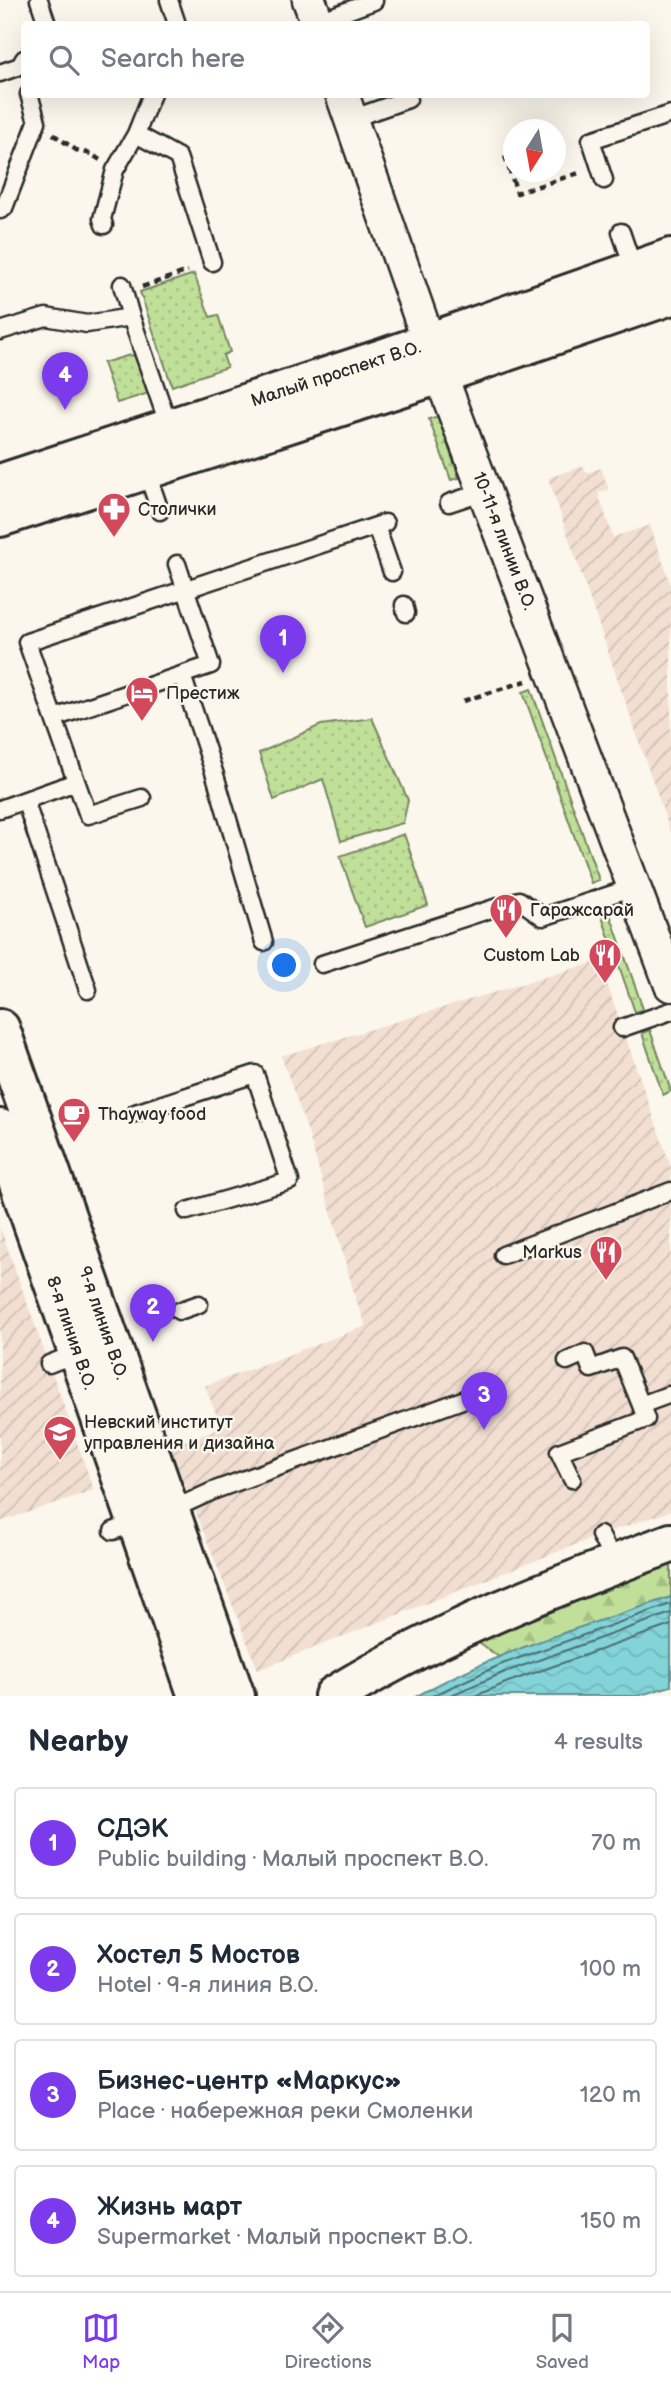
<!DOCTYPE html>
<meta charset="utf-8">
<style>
:root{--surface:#fff;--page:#f6f6f7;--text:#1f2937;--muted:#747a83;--line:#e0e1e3;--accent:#7c3aed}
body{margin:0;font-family:"Balsamiq Sans",sans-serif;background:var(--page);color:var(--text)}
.compass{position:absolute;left:503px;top:119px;width:63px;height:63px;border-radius:50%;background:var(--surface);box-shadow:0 7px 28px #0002;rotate:191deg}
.you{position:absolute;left:285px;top:966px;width:24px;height:24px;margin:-18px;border:5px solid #fff;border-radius:50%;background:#1a73e8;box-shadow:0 0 0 10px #1a73e833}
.badge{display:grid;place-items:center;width:46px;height:46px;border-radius:50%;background:var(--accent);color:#fff;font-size:23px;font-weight:700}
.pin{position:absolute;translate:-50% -58px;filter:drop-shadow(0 2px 4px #0008)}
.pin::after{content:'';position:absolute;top:37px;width:24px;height:21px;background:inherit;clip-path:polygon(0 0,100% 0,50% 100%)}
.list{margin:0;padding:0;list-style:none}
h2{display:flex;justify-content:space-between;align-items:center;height:91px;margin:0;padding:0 28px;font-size:30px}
h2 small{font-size:23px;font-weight:400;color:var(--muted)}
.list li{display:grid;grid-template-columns:46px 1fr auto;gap:21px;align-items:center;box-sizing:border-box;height:112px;margin:0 14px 14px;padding:0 14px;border:2px solid var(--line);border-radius:7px}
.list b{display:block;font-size:26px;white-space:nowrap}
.list p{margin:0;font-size:23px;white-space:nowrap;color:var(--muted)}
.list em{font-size:23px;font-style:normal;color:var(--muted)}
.icon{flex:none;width:38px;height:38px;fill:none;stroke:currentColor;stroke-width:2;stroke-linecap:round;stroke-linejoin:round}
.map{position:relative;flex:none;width:671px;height:1696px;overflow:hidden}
.search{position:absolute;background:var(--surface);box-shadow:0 7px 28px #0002;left:21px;right:21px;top:21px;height:77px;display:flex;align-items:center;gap:18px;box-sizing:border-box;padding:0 24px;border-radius:7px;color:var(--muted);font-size:26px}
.sheet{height:595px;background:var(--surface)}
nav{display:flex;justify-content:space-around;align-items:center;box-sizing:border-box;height:98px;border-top:2px solid var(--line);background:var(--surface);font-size:19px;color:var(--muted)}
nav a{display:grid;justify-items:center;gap:4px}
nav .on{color:var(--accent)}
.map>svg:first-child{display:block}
</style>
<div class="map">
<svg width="671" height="1696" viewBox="0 0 671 1696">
<defs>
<pattern id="industrial-furrows" width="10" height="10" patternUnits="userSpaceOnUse" patternTransform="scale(1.75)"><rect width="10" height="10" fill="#f2dfd2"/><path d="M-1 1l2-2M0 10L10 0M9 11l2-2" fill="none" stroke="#d0c0b4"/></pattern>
<pattern id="grass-dots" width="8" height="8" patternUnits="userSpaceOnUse" patternTransform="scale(1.75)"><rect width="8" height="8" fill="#c0df98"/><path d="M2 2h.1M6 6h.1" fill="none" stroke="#a5c083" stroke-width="1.8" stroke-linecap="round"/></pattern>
<pattern id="forest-firs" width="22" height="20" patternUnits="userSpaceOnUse" patternTransform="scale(1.75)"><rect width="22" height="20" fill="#c0df98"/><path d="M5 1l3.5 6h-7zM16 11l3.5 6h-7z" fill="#a5c083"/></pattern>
<pattern id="water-waves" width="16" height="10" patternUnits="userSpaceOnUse" patternTransform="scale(1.75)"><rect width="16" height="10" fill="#83d4d9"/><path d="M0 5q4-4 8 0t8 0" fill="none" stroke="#71b6ba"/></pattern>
</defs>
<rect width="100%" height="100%" fill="#fbf7ec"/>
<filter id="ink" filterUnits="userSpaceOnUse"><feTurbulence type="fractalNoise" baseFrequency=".0143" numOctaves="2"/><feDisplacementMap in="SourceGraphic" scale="14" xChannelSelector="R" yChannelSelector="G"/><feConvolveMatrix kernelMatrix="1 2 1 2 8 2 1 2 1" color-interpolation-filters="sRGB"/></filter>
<g filter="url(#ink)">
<path fill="url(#industrial-furrows)" d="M583,466L587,473L601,468L609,489L598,493L613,537L650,525L671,585V834L548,478Z
M599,961L671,1167V1511L600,1535L258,1670L170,1447L221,1427L205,1386L366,1326L356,1300L308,1132L281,1056Z
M0,1227L94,1490L0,1522Z"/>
<path fill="url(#grass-dots)" stroke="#768562" stroke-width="2" d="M194,274L210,317L218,315L230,352L223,355L227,367L172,386L140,292Z
M130,355L138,357L152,392L117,403L103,363Z
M438,416L459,478L451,480L429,419Z
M531,689L599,880L591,883L523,692Z
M372,718L408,800L403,823L341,841L323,779L274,800L259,753L321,725Z
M404,834L428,905L365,927L340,856Z
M609,911L643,1009L635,1012L601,914Z
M650,1030L671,1091L663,1095L642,1033Z"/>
<path fill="url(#forest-firs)" stroke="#768562" stroke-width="2" d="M671,1556V1597L499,1657L470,1637Z"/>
<path fill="url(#water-waves)" stroke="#609093" stroke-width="2" d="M671,1597V1686L637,1696H417C496,1651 586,1626 671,1597Z"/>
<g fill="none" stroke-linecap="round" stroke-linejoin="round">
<path stroke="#4e6f71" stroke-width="2" d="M432,1696L502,1664L671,1604
M449,1696L505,1672L671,1613
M475,1696L508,1682L671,1625"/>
<defs>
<path id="service" d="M39,0L47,24
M169,0L177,24
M314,23L374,1
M0,73L20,66L24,59
M351,119L408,99
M136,134L178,157L212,262
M604,180L591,140L671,114
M0,210L4,208L37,122L29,94
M104,225L102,219L115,170L136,134L152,94
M621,232L634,270
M122,285L131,317
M0,331L46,317L87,324L131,317L170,429
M146,470L160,511
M449,503L485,491
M376,526L392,572
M404,605L406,613
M182,675L215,775L264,942
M54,718L211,665L177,564
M142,798L88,815L27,642L385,523
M25,800L88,990
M0,809L76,782
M322,964L519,900L543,917L634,887
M622,1028L671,1011
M135,1113L255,1074L290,1181L187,1211
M503,1255L671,1191
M179,1311L199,1304
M567,1361L585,1353L591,1369L622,1358L641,1405L668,1395
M49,1364L80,1352
M572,1479L559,1452L646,1419L641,1405
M169,1511L215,1490L487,1391
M113,1531L138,1522
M600,1535L615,1564"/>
<path id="minor" d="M309,0L318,24
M342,94L440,374L671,985"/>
<path id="tertiary" d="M334,1696C439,1631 556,1586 671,1543"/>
<path id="secondary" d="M0,484L385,358L671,258
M0,517L440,374L671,295
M0,1029L235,1696
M0,1129L198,1696"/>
</defs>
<use href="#service" stroke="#2b2b2b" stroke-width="21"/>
<use href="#minor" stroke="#2b2b2b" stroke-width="37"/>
<use href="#tertiary" stroke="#2b2b2b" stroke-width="44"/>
<use href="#secondary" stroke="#2b2b2b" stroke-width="44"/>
<path stroke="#2b2b2b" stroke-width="4.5" stroke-dasharray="7 5" stroke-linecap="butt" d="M53,134L76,150L91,154L100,160
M505,156L517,193L582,172
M142,287L188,271
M463,701L526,681"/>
<use href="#service" stroke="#fbf7ec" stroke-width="16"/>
<use href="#minor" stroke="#fbf7ec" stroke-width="32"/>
<use href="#tertiary" stroke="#fbf7ec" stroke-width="38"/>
<use href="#secondary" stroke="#fbf7ec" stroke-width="38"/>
</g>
</g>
<defs>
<symbol id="pharmacy-pin" viewBox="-11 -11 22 30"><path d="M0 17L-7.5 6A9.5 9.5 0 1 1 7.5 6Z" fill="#d1495b" stroke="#fbf7ec"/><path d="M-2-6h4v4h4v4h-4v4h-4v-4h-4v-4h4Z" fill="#fff"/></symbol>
<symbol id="hotel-pin" viewBox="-11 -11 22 30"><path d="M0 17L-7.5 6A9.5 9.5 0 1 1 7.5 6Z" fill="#d1495b" stroke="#fbf7ec"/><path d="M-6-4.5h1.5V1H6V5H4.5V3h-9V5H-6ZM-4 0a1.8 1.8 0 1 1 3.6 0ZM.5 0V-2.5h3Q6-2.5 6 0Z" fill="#fff"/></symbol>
<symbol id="restaurant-pin" viewBox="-11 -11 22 30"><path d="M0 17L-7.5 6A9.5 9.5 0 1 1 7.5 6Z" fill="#d1495b" stroke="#fbf7ec"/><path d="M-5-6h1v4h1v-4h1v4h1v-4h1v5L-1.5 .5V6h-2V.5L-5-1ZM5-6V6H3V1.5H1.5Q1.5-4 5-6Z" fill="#fff"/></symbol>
<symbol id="cafe-pin" viewBox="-11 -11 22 30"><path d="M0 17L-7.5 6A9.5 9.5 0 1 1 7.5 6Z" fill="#d1495b" stroke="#fbf7ec"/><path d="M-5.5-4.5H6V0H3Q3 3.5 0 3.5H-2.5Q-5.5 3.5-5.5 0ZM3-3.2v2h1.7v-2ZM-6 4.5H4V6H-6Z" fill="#fff"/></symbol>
<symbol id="university-pin" viewBox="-11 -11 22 30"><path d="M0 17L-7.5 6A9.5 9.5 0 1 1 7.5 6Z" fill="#d1495b" stroke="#fbf7ec"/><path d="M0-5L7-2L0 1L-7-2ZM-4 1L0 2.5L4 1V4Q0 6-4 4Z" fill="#fff"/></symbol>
</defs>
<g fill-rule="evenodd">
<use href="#pharmacy-pin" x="95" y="490" width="38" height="52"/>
<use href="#hotel-pin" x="123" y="674" width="38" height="52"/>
<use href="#restaurant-pin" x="487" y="891" width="38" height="52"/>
<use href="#restaurant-pin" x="586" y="936" width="38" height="52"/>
<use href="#cafe-pin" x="55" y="1095" width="38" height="52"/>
<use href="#restaurant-pin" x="587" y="1233" width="38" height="52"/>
<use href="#university-pin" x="41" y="1413" width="38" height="52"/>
</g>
<g text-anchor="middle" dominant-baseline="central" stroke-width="5" stroke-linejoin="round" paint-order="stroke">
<g font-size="18" fill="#2b2b2b" stroke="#fbf7ec">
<text transform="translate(336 374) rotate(-18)">Малый проспект В.О.</text>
<text transform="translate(504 541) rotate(69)">10-11-я линии В.О.</text>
<text transform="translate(103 1323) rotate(71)">9-я линия В.О.</text>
<text transform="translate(71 1333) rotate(71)">8-я линия В.О.</text>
</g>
<g font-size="18" fill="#2b2b2b" stroke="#fbf7ec" text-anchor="start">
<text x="138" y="509">Столички</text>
<text x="166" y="693">Престиж</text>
<text x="530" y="910">Гаражсарай</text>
<text x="580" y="955" text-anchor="end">Custom Lab</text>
<text x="98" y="1114">Thayway food</text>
<text x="582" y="1252" text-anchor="end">Markus</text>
<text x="84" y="1422">Невский институт<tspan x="84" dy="21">управления и дизайна</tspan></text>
</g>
</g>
</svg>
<svg class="compass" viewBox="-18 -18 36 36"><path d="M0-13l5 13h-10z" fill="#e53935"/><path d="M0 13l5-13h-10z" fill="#747a83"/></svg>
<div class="you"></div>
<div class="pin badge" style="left:283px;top:673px">1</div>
<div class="pin badge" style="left:153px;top:1342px">2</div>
<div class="pin badge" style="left:484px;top:1430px">3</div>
<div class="pin badge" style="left:65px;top:410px">4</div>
<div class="search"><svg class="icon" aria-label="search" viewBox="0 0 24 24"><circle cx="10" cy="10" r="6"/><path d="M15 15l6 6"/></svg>Search here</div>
</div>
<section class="sheet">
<h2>Nearby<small>4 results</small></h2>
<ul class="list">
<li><span class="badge">1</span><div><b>СДЭК</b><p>Public building · Малый проспект В.О.</p></div><em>70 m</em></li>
<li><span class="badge">2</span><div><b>Хостел 5 Мостов</b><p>Hotel · 9-я линия В.О.</p></div><em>100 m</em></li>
<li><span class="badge">3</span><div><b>Бизнес-центр «Маркус»</b><p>Place · набережная реки Смоленки</p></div><em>120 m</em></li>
<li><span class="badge">4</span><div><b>Жизнь март</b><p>Supermarket · Малый проспект В.О.</p></div><em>150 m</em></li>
</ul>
</section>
<nav>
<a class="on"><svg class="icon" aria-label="map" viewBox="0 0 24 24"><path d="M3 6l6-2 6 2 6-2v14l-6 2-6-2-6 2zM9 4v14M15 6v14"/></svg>Map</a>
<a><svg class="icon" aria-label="directions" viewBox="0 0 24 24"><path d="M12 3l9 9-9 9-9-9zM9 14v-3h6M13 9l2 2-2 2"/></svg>Directions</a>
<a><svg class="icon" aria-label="saved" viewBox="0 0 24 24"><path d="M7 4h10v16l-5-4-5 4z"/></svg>Saved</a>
</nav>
